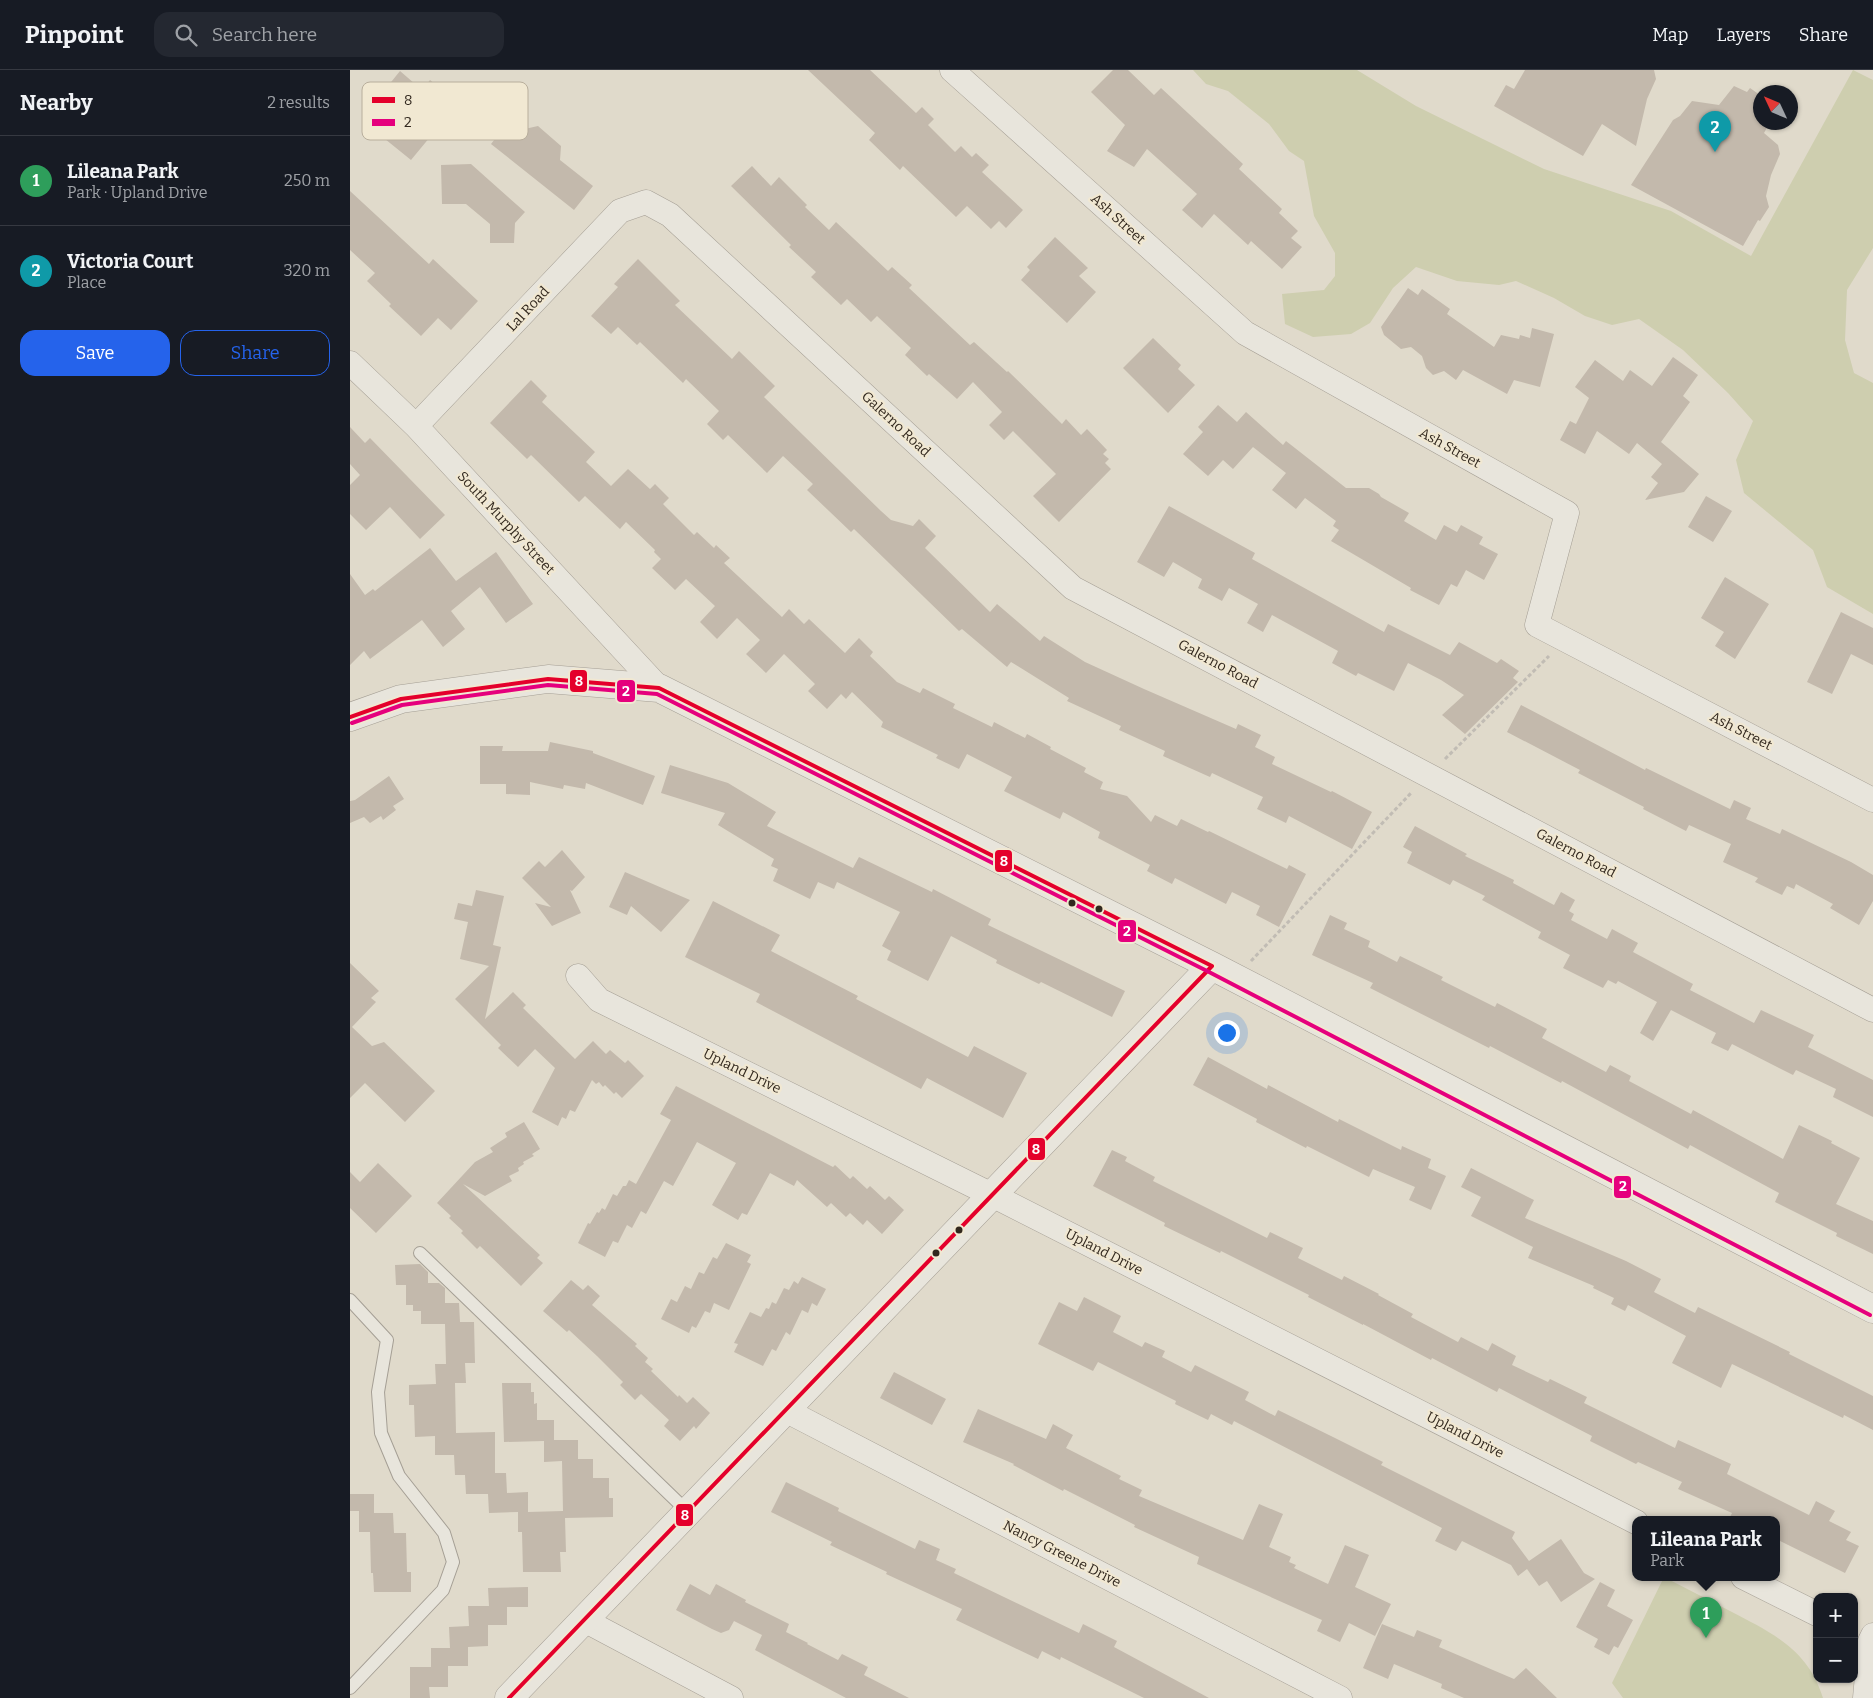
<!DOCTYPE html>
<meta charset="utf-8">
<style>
:root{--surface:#171b24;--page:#242831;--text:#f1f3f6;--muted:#9ea1a6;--line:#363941;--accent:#2563eb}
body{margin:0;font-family:Bitter,serif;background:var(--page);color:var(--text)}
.controls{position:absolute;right:15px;bottom:15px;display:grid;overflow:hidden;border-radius:10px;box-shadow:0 1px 4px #0004}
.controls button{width:45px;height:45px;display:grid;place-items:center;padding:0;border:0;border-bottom:1px solid var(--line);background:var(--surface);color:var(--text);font:25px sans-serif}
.compass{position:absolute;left:1403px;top:15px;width:45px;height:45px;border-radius:50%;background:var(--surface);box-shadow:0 1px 4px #0004;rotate:314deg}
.you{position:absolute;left:876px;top:962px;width:18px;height:18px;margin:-12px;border:4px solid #fff;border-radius:50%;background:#1a73e8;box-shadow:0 0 0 8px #1a73e833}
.badge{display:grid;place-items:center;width:32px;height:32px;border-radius:50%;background:var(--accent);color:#fff;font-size:16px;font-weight:700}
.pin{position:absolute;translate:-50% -41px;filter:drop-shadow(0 1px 2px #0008)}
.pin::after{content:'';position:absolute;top:26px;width:18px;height:15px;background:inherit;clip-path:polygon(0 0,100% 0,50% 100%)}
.popup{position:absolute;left:1282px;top:1446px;width:148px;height:65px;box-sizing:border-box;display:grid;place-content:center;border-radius:10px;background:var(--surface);filter:drop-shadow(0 1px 4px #0005);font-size:16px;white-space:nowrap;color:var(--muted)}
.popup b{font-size:19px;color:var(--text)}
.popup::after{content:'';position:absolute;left:50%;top:100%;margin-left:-10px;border:10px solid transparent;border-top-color:var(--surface)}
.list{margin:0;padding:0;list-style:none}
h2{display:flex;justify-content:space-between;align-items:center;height:65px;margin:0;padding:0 20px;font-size:21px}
h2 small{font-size:16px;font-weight:400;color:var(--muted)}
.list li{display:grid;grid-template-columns:32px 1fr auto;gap:15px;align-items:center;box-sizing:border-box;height:90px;padding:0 20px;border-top:1px solid var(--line)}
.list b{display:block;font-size:19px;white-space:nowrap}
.list p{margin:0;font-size:16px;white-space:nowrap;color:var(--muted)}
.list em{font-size:16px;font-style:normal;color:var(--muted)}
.actions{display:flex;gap:10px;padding:15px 20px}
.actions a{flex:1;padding:11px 0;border:1px solid var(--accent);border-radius:15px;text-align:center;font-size:18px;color:var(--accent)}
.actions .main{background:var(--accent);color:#fff}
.icon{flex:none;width:28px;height:28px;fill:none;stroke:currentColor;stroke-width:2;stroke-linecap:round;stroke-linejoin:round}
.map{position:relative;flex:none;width:1523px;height:1628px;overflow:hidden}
header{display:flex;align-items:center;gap:30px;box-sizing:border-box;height:70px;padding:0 25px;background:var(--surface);border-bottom:1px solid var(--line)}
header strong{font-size:24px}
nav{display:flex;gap:28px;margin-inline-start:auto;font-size:18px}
.search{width:350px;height:45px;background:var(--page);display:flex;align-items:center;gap:12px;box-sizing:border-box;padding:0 18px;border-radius:15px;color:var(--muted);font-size:19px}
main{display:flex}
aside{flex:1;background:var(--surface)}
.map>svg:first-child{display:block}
</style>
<header>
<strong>Pinpoint</strong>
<div class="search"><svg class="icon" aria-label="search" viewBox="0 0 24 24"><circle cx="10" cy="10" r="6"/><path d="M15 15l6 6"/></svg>Search here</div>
<nav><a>Map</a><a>Layers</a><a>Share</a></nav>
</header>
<main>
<aside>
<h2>Nearby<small>2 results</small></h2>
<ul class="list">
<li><span class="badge" style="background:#2e9e5b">1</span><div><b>Lileana Park</b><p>Park · Upland Drive</p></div><em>250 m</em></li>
<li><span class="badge" style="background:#0f9aa8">2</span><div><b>Victoria Court</b><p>Place</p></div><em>320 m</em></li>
</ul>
<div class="actions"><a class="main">Save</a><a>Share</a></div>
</aside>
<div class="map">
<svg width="1523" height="1628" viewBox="0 0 1523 1628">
<rect width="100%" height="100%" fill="#e0dacb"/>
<path fill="#ceceaf" d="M843,0H1007L1066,36L1194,99L1321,141L1401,186L1503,0L1523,10V178L1497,220L1495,270L1504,303L1523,313V544L1477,517L1463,480L1394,423L1386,390L1403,351L1378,323L1333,280L1289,249L1262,255L1235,246L1204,228L1166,211L1149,215L1107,211L1066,197L1043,218L1020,253L1001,264L963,267L935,254L932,224L974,220L985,206V183L964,146L954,91L939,81L919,54L878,21L856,14Z
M1314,1507C1336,1518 1358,1530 1380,1541C1422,1563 1458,1579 1473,1628H1273L1262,1613Z"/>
<path fill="#c3b9ac" d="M458,0H520L566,43L572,37L584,49L578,55L605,82L611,76L622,87L626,83L639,95L632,102L673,140L656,158L649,151L641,159L617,136L606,147L553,96L550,100L519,70L525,63Z
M763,0H778L804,25L811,18L893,94L889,99L932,139L929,143L948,161L941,168L952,177L932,199L901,171L898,175L864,144L852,158L832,140L847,124L797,79L784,97L757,81L775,55L741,22Z
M1175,0H1304L1306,9L1297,29L1286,76L1252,54L1233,86L1144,36L1156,15L1164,19Z
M50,1L72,20L80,10L107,32L83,60L85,61L61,90L35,69L54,47L29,27Z
M1384,16L1397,22L1400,18L1410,25V52H1420L1414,63L1428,75L1430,84L1421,105L1416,126L1419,137L1410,151L1408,150L1393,176L1281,115L1323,50L1330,46L1342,31L1369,35Z
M188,56L211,76L210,90L243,116L224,140L141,74L148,65Z
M121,94L175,142L165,153L164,173H140V154L116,134H92L91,95Z
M402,96L421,116L429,107L457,135L455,137L479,160L486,152L538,201L542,197L562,215L559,218L620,275L624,272L657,302L658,301L712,354L716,349L731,365L737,359L757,380L753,384L759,389L755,393L761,399L709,452L683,426L706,404L663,361L654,370L639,355L652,342L623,312L607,329L579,304L577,306L555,285L561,278L527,246L521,252L497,229L491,235L461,207L466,202L439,177L441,175L381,116Z
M0,121L79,194L83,189L128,231L101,260L88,248L71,266L39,236L41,234L17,211L25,203L0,180Z
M705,167L738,198L729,206L746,222L717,253L671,210L680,200L677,197Z
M288,189L330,231L325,235L382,289L389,281L425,316L414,327L531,441L541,450L563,456L569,449L586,466L575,478L640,542L647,534L690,571L694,566L735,592L794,619L886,659L888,654L911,665L905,677L925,687L922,694L981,722L982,721L1022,742L1002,779L939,746L936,753L907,739L913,727L862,703L860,707L813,686L815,681L769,660L771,656L717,631L719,628L661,592L657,597L612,559L609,561L504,459L501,462L457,420L463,414L433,386L417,403L378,365L373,370L357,354L369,341L336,309L333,313L290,272L287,275L268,257L261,264L241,246L268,217L264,214Z
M1058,218L1068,225L1072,219L1100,239L1097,244L1144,277L1151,265L1169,269L1170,265L1180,268L1182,258L1204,264L1190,317L1164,310L1157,324L1113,300L1106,310L1094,301L1083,305L1076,298L1072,286L1061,277L1051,279L1034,265L1031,257Z
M803,268L831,295L828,299L845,315L818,343L773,298Z
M1323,287L1348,305L1333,326L1340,332L1311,372L1349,404L1334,422L1295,430L1308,413L1301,407L1312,394L1287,373L1279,384L1247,361L1235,384L1210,370L1220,351L1226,354L1239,328L1225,317L1245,290L1273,311L1280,300L1302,316Z
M181,310L197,326L192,332L245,382L236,392L261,416L278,399L300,419L305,414L319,428L313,434L344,465L347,462L364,478L366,475L380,488L374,493L432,547L439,539L454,554L459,549L495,583L509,568L523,582L520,586L547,612L570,623L573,618L605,634L603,638L642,657L644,652L675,668L677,664L701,677L700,679L736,698L734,702L753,712L750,719L777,726L801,752L805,745L827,756L831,749L858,762L859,761L937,799L939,795L956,804L929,857L906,845L910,836L882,822L876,834L825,808L822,814L797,801L800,795L748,768L750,762L713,742L710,749L654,721L662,707L617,684L609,699L586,688L588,685L531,657L533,652L502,622L496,629L491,624L477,639L458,621L465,614L434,584L416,603L396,584L410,570L387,548L367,569L350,552L365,536L336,509L325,520L302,498L311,489L304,482L305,480L276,452L270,459L235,426L229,432L181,385L177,389L140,353Z
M868,335L887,352L896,342L933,375L936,371L996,418H1019L1029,424L1031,427L1059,443L1054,451L1086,470L1094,455L1107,462L1111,455L1133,467L1129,474L1148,484L1134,510L1116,500L1107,517L1101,514L1089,535L1060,520L1061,518L981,471L989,460L983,456L986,451L955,428L946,439L922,420L936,403L903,377L883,399L873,390L858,406L833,384L853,362L848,357Z
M0,357L15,373L20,368L95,445L70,469L40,437L16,460L0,444V415L10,405L0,394Z
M1356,426L1382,441L1363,472L1338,457Z
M819,436L905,483L902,489L1034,562L1038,554L1100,585L1109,572L1147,593L1151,589L1169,601L1163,608L1168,612L1115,664L1092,645L1114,625L1091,610L1058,593L1044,621L1008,603L1006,606L982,593L988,581L922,545L913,562L897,553L908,534L879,518L872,531L848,518L852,509L823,492L814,507L787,492Z
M80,478L106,511L146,482L183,534L156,553L130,517L101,541L115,559L93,577L72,550L20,589L14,581L0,595V504L15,525L23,519L25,521Z
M1375,507L1419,534L1385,589L1365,576L1374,562L1351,548Z
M1491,542L1523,558V595L1501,584L1482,624L1457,612Z
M1171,635L1295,700L1296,698L1380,739L1384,730L1401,738L1396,749L1430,764L1432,759L1501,792L1523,805V831L1509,855L1480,838L1483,834L1446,814L1444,819L1437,816L1432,825L1405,812L1408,808L1373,792L1381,774L1339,755L1336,761L1293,739L1294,737L1228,703L1230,700L1157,662Z
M200,672L243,681V683L305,706L293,735L236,713L235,719L214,715L213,719L180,712V725L156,724V714H130V676H153L152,681H198Z
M320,695L378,713L426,742L417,756L503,798L509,787L582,822L583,819L641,849L638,855L775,921L762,947L691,912L689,914L646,893L647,890L601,866L578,911L537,890L541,881L532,876L550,842L487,812L484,819L468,812L460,829L423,811L428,799L421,796L424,789L368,755L375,743L311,723Z
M39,706L54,729L43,736L46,740L33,750L31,746L20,753L14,747L0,753V731L5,730Z
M1065,756L1117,784L1115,786L1164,810L1163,813L1204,835L1211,822L1225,830L1219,841L1224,844L1221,850L1257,869L1262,859L1288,873L1283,882L1343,914L1340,920L1404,953L1411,940L1464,965L1458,977L1523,1010V1047L1483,1027L1486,1019L1446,1000L1443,1005L1382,974L1378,981L1361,973L1366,963L1321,940L1303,971L1290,963L1307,932L1268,911L1266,914L1258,910L1253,918L1213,898L1220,885L1188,868L1191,862L1132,830L1135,826L1103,810L1100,815L1057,793L1062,782L1053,777Z
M212,780L235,807L222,821L220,820L231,843L202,856L185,833L201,837L172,808L189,791L195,797Z
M275,802L340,830L311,862L281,836L277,845L259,837Z
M126,820L154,826L143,875L151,877L135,949L163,922L176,935L173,938L225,989L243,971L256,984L260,980L275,993L278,990L294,1006L272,1028L266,1022L264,1024L255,1015L253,1017L249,1012L246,1014L242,1010L225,1042L220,1040L216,1049L212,1047L208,1056L182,1042L205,998L185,979L168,997L148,978L151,975L105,929L139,896L110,889L118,852L104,849L108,833L122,836Z
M363,831L430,865L421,881L508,926L506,929L618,987L624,976L677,1003L653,1048L577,1008L571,1019L406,932L410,924L335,887Z
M980,845L997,853L994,859L1020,871L1018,877L1047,892L1050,886L1093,907L1091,910L1145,937L1147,933L1197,959L1192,968L1256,1002L1260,995L1281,1006L1279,1011L1341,1044L1343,1040L1433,1089L1449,1055L1482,1071L1481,1073L1510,1088L1486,1134L1523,1151V1184L1486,1166L1487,1163L1425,1132L1429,1123L1340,1075L1338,1079L1212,1011L1211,1013L1140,976L1139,978L1020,918L1023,913L962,885Z
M0,893L29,921L21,928L26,932L2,957L22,976L34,972L85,1021L55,1052L15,1013L0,1028Z
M858,987L917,1019L918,1015L988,1052L989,1049L1051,1080L1052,1076L1081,1089L1078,1098L1096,1106L1081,1140L1059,1130L1065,1117L1023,1099L1019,1107L957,1076L956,1078L906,1052L907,1049L843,1015Z
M326,1016L483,1097L485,1095L500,1109L503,1106L517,1119L520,1116L535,1130L539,1126L554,1140L532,1164L517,1150L513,1155L500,1143L496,1147L481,1133L477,1137L447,1110L444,1116L420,1103L397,1145L392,1143L388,1150L362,1135L386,1093L347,1072L323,1116L314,1111L296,1144L291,1141L282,1158L277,1155L268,1173L263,1171L255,1187L228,1173L238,1153L240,1154L247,1142L249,1143L252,1138L255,1140L263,1124L267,1126L273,1116H276L279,1110L286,1114L321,1050L310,1044Z
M174,1052L190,1079L182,1084L184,1086L173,1092L174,1094L168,1098L169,1101L159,1106L162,1111L135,1126L113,1114L190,1185L187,1188L193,1193L171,1216L130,1176L127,1179L111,1163L113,1161L99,1148L101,1146L87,1133L125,1092L143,1082L140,1078L157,1067L155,1063Z
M762,1080L777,1087L775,1091L805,1107L803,1111L917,1168L920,1162L953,1178L948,1188L992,1210L994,1206L1029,1224L1028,1225L1063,1244L1061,1247L1108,1272L1111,1267L1138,1281L1142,1273L1166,1286L1162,1295L1198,1312L1200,1309L1237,1327L1234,1333L1325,1378L1328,1370L1381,1394L1377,1404L1459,1445L1466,1431L1485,1441L1479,1451L1501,1462L1496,1470L1509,1476L1495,1503L1426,1469V1449H1379L1382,1443L1328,1419L1332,1412L1288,1392L1286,1394L1240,1371L1242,1366L1149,1318L1147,1322L1082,1288L1081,1290L1013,1254V1255L958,1227L959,1225L871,1181L870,1183L814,1156L815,1153L743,1116Z
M28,1093L62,1126L26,1163L0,1138V1102L10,1112Z
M1121,1098L1184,1130L1175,1148L1276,1191L1311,1209L1304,1222L1345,1243L1348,1237L1440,1282L1439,1284L1523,1326V1360L1494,1345L1493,1348L1382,1294L1371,1318L1322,1293L1336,1266L1278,1235L1275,1241L1261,1234L1264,1228L1243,1218L1244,1216L1178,1188L1183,1177L1121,1146L1131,1127L1111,1117Z
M376,1173L401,1185L397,1192L401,1194L379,1240L364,1233L360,1243L355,1241L346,1258L342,1256L339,1263L311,1249L321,1229L327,1232L335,1216L341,1219L349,1202L354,1204L363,1187L367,1189Z
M70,1194L78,1202V1213H89L95,1218V1233H109L110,1252H124L125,1293H115L116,1313H105L106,1363L145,1362V1403H156L157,1423L178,1422V1442L213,1441L212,1391L194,1392V1371L154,1372L152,1313H181V1322H184V1334L187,1333V1350H204V1370H228V1389H243V1408H259V1428H263V1447L215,1448L216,1482H210L211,1502H173L172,1462H168V1442L139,1443L138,1424H116L115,1405H105L104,1385H85V1366L65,1367L64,1335H59V1315L86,1314L85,1294H96L95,1254H71V1241H63V1235H56V1215H46L45,1195Z
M452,1207L476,1219L467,1236L462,1233L458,1243L452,1240L440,1265L436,1262L426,1281L422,1279L413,1296L384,1282L388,1274L384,1273L400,1242L411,1247L416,1238L419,1239L422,1232L426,1234L434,1218L439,1220L444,1211L448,1214Z
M221,1210L233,1220L238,1215L250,1226L242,1235L287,1274L285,1276L298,1288L295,1292L303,1299L301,1301L328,1327L329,1325L337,1333L343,1327L360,1343L346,1359L344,1356L330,1371L314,1356L319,1350L291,1324L285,1330L270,1315L273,1312L247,1286L219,1260L217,1262L193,1241Z
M734,1227L771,1246L763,1262L792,1277L795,1272L815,1281L812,1287L841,1302L845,1295L899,1322L895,1330L925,1346L928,1340L983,1367L1033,1392L1031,1395L1165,1462L1162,1468L1179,1491L1211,1469L1234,1503L1245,1509L1211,1532L1197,1511L1189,1516L1177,1499L1168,1506L1161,1495L1112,1471L1106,1481L1085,1471L1092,1458L884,1351L882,1355L861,1344L858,1350L825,1334L826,1331L748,1292L743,1301L688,1274L709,1232L727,1241Z
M544,1302L596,1329L582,1355L530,1328Z
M628,1339L696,1369L703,1354L723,1365L716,1378L771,1406L769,1409L792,1420L789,1426L893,1470L909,1434L933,1444L919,1477L941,1487L939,1492L946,1495L944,1498L978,1514L995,1475L1019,1485L1005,1517L1041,1534L1025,1566L999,1553L990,1572L967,1561L972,1550L847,1494L849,1487L784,1457L785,1455L714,1419L713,1421L663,1395L664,1394L613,1372Z
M436,1412L489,1438L488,1441L565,1479L569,1470L590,1479L586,1490L606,1499L604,1503L729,1563L733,1554L767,1571L764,1577L859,1628H794L711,1587L710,1590L692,1581L688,1589L606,1550L612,1539L536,1504L537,1502L480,1475L482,1472L421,1442Z
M0,1424H24V1443H43L44,1463H56L57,1502H61V1522H24L23,1503H21L20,1462H9V1441H0Z
M1250,1512L1265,1520L1257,1536L1283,1550L1268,1578L1264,1576L1259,1585L1244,1577L1248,1569L1226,1557Z
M340,1514L360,1525L366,1514L396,1530L395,1532L439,1554L436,1562L458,1573L457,1574L488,1590L492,1584L518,1597L514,1605L559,1628H496L405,1580L412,1565L384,1551L379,1560L371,1563L362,1559L326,1540Z
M178,1517V1537H157V1555H138V1576L118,1577V1596H98V1617H79L80,1628H60V1597H81V1578H100L99,1557L119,1556L118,1536H139L138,1518Z
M1032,1554L1064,1567L1067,1560L1092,1570L1089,1577L1164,1609L1176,1598L1207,1628H1114L1091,1618L1092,1614L1044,1594L1038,1609L1013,1598Z"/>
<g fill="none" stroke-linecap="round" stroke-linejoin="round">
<defs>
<path id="service" d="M70,1183L338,1442
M0,1230L37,1270L28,1322L31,1363L49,1406L94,1463L103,1492L93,1520L0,1618"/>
<path id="minor" d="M602,0L895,263L1217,443L1187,555L1523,730
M0,293L66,356L309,618
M66,356L270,141L296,132L320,145L723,518L1523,940
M228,906L249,930L642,1125L1286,1452
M435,1340L990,1628
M1393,1507L1467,1544
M234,1550L381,1628
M1515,1628L1520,1571L1523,1565"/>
<path id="tertiary" d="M0,647L51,629L198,609L309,618L862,896L1523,1239
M159,1628L862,896"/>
</defs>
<use href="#service" stroke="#a59f95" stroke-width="14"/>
<use href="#minor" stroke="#a59f95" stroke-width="25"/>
<use href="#tertiary" stroke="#a59f95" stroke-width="29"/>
<path stroke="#c1bcb4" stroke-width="3" stroke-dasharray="4 2.5" stroke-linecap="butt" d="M1095,689L1199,586
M901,891L1062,722"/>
<use href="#service" stroke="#e8e5dc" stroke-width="12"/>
<use href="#minor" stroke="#e8e5dc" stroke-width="24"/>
<use href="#tertiary" stroke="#e8e5dc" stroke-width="28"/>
<defs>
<path id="bus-1" d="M0,647L51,629L198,609L309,618L862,896
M159,1628L862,896"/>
<path id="bus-2" d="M2,653L52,635L198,615L307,624L859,902L1520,1245"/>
</defs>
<use href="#bus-1" stroke="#f1e8d2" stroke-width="8"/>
<use href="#bus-2" stroke="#f1e8d2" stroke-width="8"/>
<use href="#bus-1" stroke="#e4002b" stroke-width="4"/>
<use href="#bus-2" stroke="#e5007d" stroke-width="4"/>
</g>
<g fill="#32281e" stroke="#f1e8d2" stroke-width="2">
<circle cx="722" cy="833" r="4.5"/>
<circle cx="749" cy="839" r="4.5"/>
<circle cx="609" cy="1160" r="4.5"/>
<circle cx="586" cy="1183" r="4.5"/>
</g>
<g text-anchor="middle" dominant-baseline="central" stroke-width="4.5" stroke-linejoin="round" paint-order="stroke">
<g font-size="14" fill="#32281e" stroke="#f1e8d2">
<text transform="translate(768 149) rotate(42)">Ash Street</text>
<text transform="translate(178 239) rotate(-47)">Lal Road</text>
<text transform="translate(546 354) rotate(43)">Galerno Road</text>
<text transform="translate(1100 378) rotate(29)">Ash Street</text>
<text transform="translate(156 453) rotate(47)">South Murphy Street</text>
<text transform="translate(868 594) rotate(28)">Galerno Road</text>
<text transform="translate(1391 661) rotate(27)">Ash Street</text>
<text transform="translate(1226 783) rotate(28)">Galerno Road</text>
<text transform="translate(392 1001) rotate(26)">Upland Drive</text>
<text transform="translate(754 1182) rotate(27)">Upland Drive</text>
<text transform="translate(1115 1365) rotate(27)">Upland Drive</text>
<text transform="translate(712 1484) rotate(27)">Nancy Greene Drive</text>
</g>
</g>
<rect x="12" y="12" width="166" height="58" rx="8" fill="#f1e8d2" stroke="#b8ae9c" stroke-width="1"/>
<rect x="22" y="27" width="23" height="6" fill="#e4002b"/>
<rect x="22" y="49" width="23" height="7" fill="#e5007d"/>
<g font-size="14" fill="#32281e">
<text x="54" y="35">8</text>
<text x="54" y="57">2</text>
</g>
<g stroke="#f1e8d2" stroke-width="2">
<rect x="219" y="599" width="19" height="24" rx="5" fill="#e4002b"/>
<rect x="266" y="609" width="20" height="24" rx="5" fill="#e5007d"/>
<rect x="644" y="779" width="19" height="24" rx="5" fill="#e4002b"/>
<rect x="767" y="849" width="20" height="24" rx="5" fill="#e5007d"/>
<rect x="677" y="1067" width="19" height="24" rx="5" fill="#e4002b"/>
<rect x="1263" y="1105" width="19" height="24" rx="5" fill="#e5007d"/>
<rect x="325" y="1433" width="19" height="24" rx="5" fill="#e4002b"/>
</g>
<g font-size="14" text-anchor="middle" font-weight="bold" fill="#fff">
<text x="229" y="616">8</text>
<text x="276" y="626">2</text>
<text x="654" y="796">8</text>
<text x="777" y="866">2</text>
<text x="686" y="1084">8</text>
<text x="1273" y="1121">2</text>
<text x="335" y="1450">8</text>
</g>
</svg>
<div class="controls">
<button>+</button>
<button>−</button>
</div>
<svg class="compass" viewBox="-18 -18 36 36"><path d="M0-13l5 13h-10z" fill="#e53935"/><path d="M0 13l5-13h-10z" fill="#9ea1a6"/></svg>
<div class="you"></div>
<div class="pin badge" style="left:1356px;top:1568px;background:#2e9e5b">1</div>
<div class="popup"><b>Lileana Park</b>Park</div>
<div class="pin badge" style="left:1365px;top:82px;background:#0f9aa8">2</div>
</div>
</main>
